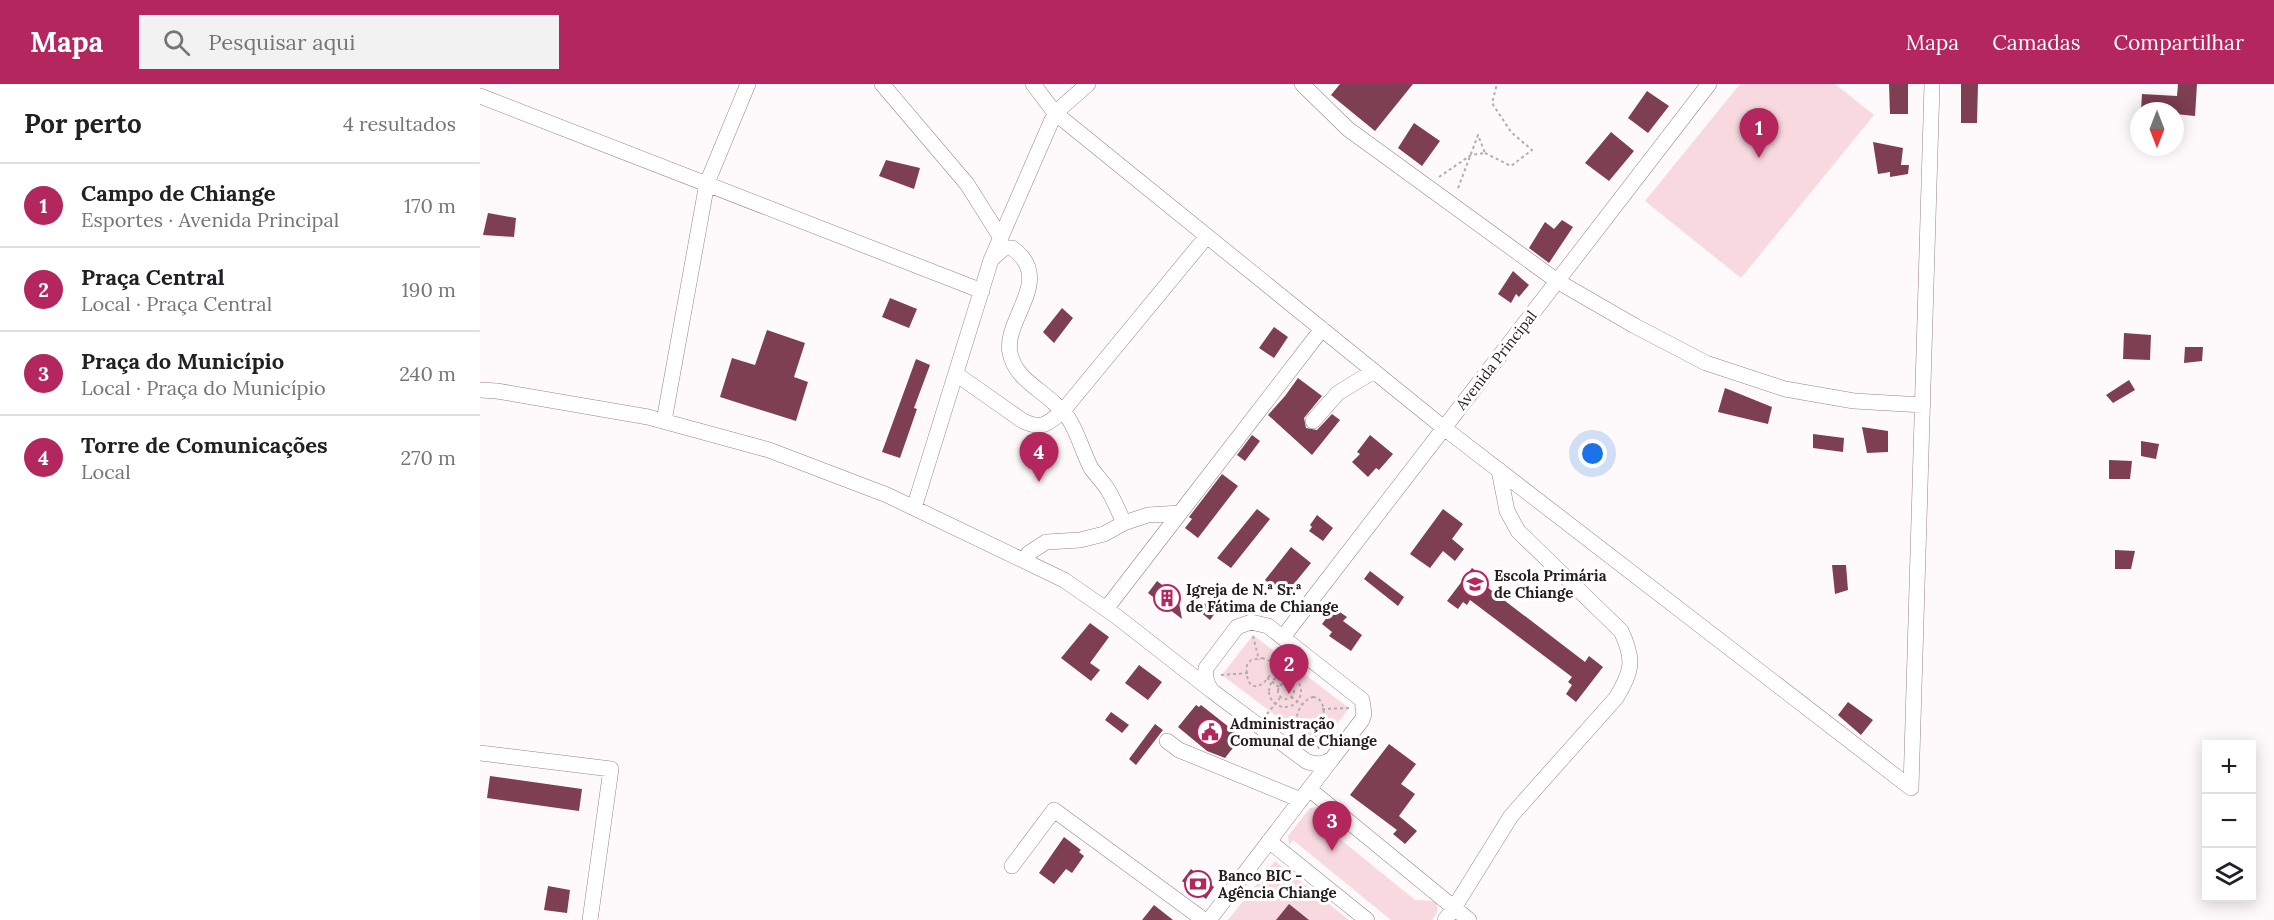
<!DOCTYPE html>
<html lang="pt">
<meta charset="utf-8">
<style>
:root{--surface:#fff;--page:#f2f2f2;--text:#202124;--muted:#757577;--line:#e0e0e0;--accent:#b3265e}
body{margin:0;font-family:Lora,serif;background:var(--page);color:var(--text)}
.controls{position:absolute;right:18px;bottom:18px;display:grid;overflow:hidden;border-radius:0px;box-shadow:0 3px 15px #0003}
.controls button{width:54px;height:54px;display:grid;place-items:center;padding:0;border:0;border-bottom:2px solid var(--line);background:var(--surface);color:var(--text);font:30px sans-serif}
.compass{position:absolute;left:1650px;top:18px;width:54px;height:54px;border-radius:50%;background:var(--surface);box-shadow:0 3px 15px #0003;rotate:180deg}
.you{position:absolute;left:1113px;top:370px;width:21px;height:21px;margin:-15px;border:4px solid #fff;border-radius:50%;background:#1a73e8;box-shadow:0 0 0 9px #1a73e833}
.badge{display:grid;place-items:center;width:39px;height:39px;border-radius:50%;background:var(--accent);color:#fff;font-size:20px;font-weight:700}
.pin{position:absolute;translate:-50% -50px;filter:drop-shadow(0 2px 3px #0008)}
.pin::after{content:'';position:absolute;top:32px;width:21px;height:18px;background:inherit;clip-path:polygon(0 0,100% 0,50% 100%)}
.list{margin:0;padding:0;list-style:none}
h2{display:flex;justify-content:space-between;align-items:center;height:78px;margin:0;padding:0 24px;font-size:26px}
h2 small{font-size:20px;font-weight:400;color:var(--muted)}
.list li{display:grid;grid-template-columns:39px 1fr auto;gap:18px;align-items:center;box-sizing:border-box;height:84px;padding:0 24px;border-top:2px solid var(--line)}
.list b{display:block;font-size:22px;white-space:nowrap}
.list p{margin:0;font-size:20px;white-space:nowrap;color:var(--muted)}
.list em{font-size:20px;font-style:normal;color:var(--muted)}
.icon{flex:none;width:33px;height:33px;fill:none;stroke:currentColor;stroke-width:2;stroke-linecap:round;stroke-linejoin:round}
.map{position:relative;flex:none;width:1794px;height:836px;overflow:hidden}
header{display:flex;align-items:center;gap:36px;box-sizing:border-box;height:84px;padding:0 30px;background:var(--accent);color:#fff}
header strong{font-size:28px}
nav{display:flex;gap:33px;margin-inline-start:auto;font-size:21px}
.search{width:420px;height:54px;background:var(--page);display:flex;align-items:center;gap:15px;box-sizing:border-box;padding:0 21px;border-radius:0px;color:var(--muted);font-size:22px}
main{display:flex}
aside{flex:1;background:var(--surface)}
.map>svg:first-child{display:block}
</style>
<header>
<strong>Mapa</strong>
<div class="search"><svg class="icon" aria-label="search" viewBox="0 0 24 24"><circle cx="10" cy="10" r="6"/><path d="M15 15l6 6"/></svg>Pesquisar aqui</div>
<nav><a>Mapa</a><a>Camadas</a><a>Compartilhar</a></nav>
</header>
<main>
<aside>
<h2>Por perto<small>4 resultados</small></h2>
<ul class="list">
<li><span class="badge">1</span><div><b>Campo de Chiange</b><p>Esportes · Avenida Principal</p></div><em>170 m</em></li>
<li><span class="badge">2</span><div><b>Praça Central</b><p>Local · Praça Central</p></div><em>190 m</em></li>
<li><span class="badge">3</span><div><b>Praça do Município</b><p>Local · Praça do Município</p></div><em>240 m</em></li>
<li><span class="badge">4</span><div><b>Torre de Comunicações</b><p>Local</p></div><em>270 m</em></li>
</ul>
</aside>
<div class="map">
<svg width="1794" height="836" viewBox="0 0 1794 836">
<rect width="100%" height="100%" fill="#fef9fa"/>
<path fill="#f9d9e0" d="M1260,0H1355L1394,31L1261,194L1165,117Z
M773,551L869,624L839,664L742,591Z
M837,723L843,729L845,743L935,816L954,817C961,824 957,829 952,836H911L813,756L809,761L808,752L830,724Z
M795,777L869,836H748Z"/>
<path fill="#7d3f51" d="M860,0H933L895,47L851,11Z
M1409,0H1428V30H1410Z
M1481,0H1498L1497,39H1481Z
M1698,0H1717L1715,32L1695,30V27H1661L1662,10L1697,12Z
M1167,7L1189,22L1168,49L1148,34Z
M934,39L960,57L942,82L918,64Z
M1131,48L1154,67L1129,97L1105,79Z
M1393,58L1423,64L1421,81H1429L1428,90L1410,93V88L1398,90Z
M406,76L440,84L434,105L399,92Z
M8,129L36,134L34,153L3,151Z
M1082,136L1093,143L1069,179L1049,164L1065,138L1074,145Z
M1033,187L1049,201L1039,213L1036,210L1031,219L1018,210Z
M410,214L437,225L429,244L402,233Z
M582,224L593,234L574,259L563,248Z
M794,243L808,253L794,274L779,264Z
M287,246L325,259L314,293L328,298L316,337L240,313L252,274L275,281Z
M1644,249L1671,251L1670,276L1643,275Z
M1705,263H1723L1722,277L1704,279Z
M436,275L450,281L434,324L437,325L420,374L402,368Z
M818,294L842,312L824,334L826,344L837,346L852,330L860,336L832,371L788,331L805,312Z
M1649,296L1655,306L1633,319L1626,311Z
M1245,304L1292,323L1288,340L1238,328Z
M1382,343L1408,347V368L1387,369Z
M1333,350L1364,354L1363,368L1333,364Z
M772,351L780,357L765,377L757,371Z
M890,351L913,370L899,386L896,384L888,393L872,378L880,370L877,368Z
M1661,357L1679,360L1676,375L1661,372Z
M1629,376L1652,377L1650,395H1629Z
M742,390L758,402L718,454L705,444L712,435L709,433Z
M777,425L790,435L751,484L737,474Z
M963,425L983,440L972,455L984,465L975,477L963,467L950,484L930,470Z
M837,431L853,444L843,457L829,447L832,443L830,441Z
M811,463L831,479L804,512L785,496Z
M1635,466L1655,467L1651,485H1635Z
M1352,481H1366L1368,506L1355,510Z
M992,484L1007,495L1003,500L1105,578L1109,572L1123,583L1096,618L1086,610L1092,601L1088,598L1092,593L990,516L987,521L983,518L978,525L967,517Z
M890,487L924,513L918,522L884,495Z
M677,497L698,513L702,535L668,509Z
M733,508L744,517L730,536L719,527Z
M854,524L867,533L863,537L882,551L871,567L849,552L852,548L842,540Z
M610,539L629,553L610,579L620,586L611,597L581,574Z
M659,581L682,598L668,616L645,599Z
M1368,618L1393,636L1381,651L1358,631Z
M716,621L719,623L721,621L759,651L757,653L760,655L745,674L727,667L698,643Z
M631,628L649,641L642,649L625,636Z
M675,640L683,646L656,681L649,675Z
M909,660L936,680L921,700L935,710L919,732L937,747L925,760L913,750L917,746L870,711Z
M10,692L102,705L99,727L7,714Z
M584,753L601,766L599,768L604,772L592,789L586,785L574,800L559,789Z
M711,785L734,803L726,815L702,797Z
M68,802L90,806L87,829L64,826Z
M809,820L829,836H796Z
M674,821L693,836H662Z"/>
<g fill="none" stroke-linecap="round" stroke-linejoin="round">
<defs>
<path id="minor" d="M402,0L487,100L521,154
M553,0L575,29L964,344L1431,704L1452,0
M822,0L868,45L1077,197L1155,242L1226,279L1305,305L1374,317L1443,321
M0,12L502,207
M513,174L524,164H532C576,195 523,235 530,269C535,294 559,304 575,320C580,325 587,331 590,337C599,352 603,369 611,384C616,391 623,398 628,406C634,416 639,428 644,439
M476,290L543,337C562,346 567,340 582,328L727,152
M0,306L17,307L168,333L289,366L407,411L584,496L636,532L732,607
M184,337L227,99L268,0
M833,337L858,309L894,287
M434,424L511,176L575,29L608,0
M700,429L842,245
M544,476L549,469L566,458L600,456L624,450L644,439L668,431L700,429L626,525
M771,538L788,542L882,616L884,630L882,636L852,675C843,681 836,681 826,677L732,607C726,599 725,593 726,584L757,543Z
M803,553L1229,0
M687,657L699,666L821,716
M0,669L131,685L110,836
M829,705L989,836
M789,757L887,836
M532,782L574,726L724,836
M729,836L852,675
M965,836L974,824L1031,732L1136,614C1152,588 1155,576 1141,547L1038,447L1027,427L1019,386"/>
</defs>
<use href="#minor" stroke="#9b8288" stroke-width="16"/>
<path stroke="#b3adae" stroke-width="2" stroke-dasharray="3 3" stroke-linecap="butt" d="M1005,69L1031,82L1052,66L1031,48L1012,19L1017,0
M959,93L991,71L1005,69L998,51L977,107
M773,552L779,576
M782,574L790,577L793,585C783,608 764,609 767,581L771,576Z
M789 607a16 16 0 1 1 32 0a16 16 0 1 1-32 0Z
M741,591L768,589
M787,594L799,603
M798 607a8 8 0 1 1 16 0a8 8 0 1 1-16 0Z
M810,600L822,586
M811,613L823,621
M833,613C843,614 844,625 844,633L838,639L823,641L817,635C816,626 825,615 833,613Z
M842,625L870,624
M787,630L800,614
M831,639L839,665"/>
<use href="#minor" stroke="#fff" stroke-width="15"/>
</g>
<defs>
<symbol id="school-ring" viewBox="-11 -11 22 22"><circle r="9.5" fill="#fff" stroke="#b3265e" stroke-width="1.5"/><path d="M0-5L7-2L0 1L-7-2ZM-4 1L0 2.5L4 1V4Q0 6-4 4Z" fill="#b3265e"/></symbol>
<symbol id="building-ring" viewBox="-11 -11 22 22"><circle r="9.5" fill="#fff" stroke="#b3265e" stroke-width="1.5"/><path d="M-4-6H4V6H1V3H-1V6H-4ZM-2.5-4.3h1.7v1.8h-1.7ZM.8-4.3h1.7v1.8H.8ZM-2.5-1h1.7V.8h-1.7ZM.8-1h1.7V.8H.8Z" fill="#b3265e"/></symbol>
<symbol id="civic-ring" viewBox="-11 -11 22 22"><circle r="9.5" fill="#fff" stroke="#b3265e" stroke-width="1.5"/><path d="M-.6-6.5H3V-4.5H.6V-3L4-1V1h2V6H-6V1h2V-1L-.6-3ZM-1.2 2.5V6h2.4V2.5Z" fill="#b3265e"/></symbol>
<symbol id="bank-ring" viewBox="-11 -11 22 22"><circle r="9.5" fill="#fff" stroke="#b3265e" stroke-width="1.5"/><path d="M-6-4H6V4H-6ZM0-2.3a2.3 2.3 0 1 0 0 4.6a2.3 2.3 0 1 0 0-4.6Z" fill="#b3265e"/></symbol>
</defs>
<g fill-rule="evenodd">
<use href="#school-ring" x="980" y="485" width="30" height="30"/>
<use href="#building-ring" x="672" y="499" width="30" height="30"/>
<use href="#civic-ring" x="715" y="633" width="30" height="30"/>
<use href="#bank-ring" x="703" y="785" width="30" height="30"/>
</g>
<g text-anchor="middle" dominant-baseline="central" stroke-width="6" stroke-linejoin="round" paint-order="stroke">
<g font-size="15" fill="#271d1f" stroke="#fff">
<text transform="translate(1016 276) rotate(-52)">Avenida Principal</text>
</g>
<g font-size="15" font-weight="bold" fill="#271d1f" stroke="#fff" text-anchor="start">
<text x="1014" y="491">Escola Primária<tspan x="1014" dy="17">de Chiange</tspan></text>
<text x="706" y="505">Igreja de N.ª Sr.ª<tspan x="706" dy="17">de Fátima de Chiange</tspan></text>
<text x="750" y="639">Administração<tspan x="750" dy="17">Comunal de Chiange</tspan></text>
<text x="738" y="791">Banco BIC -<tspan x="738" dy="17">Agência Chiange</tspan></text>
</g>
</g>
</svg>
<div class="controls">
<button>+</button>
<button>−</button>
<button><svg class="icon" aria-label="layers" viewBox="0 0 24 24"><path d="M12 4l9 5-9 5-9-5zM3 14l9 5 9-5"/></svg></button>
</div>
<svg class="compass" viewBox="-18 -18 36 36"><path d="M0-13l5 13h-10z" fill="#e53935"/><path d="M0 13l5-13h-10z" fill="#757577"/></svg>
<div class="you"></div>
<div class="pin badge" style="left:1279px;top:74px">1</div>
<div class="pin badge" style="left:809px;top:610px">2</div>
<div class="pin badge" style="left:852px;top:767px">3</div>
<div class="pin badge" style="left:559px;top:398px">4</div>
</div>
</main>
